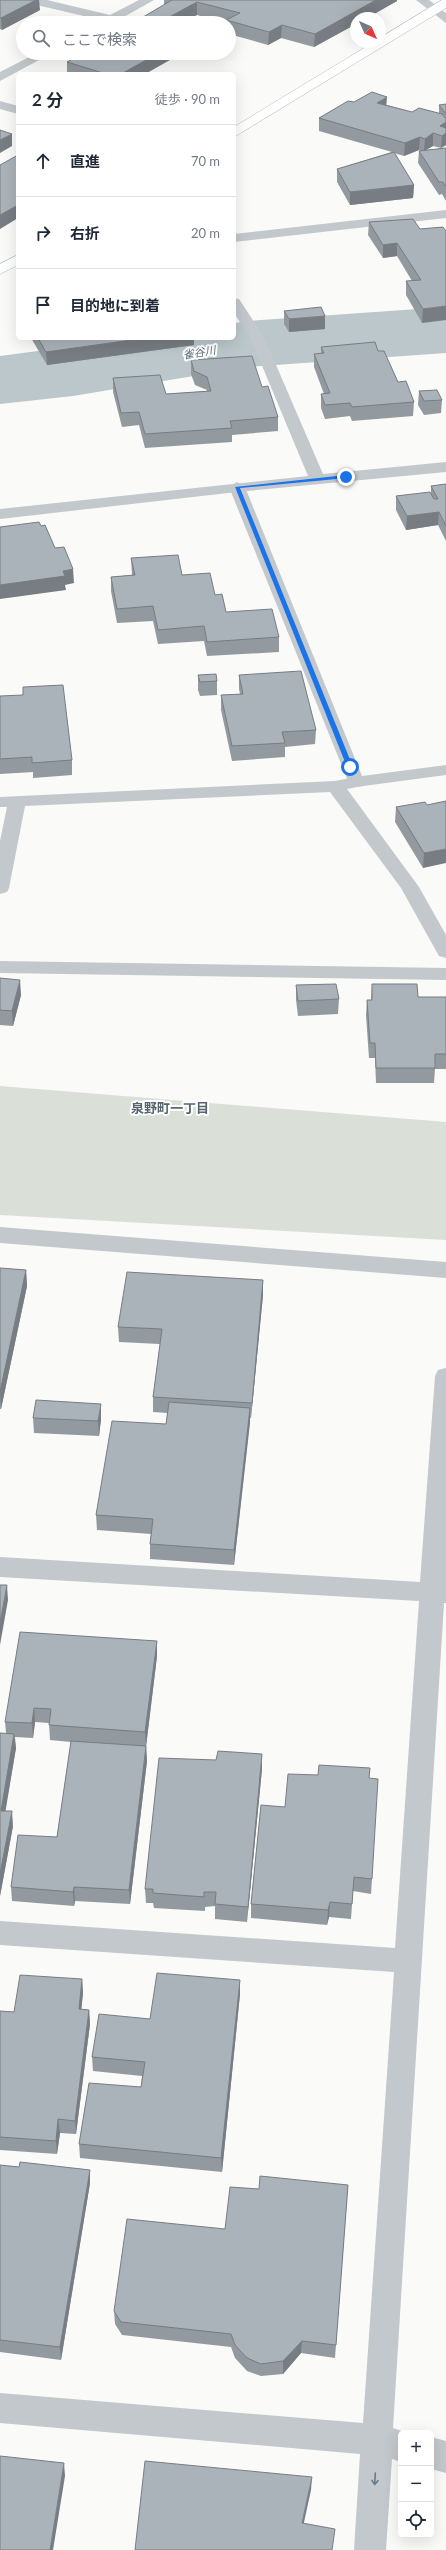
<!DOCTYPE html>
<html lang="ja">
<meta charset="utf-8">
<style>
:root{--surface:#fff;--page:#f6f6f7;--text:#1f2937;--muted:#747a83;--line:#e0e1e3}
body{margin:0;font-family:Lato,"Noto Sans JP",sans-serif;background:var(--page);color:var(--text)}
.controls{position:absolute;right:12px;bottom:12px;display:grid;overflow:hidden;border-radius:6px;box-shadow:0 4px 16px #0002}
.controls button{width:36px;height:36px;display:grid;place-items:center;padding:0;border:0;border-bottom:1px solid var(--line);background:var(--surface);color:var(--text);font:20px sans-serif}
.compass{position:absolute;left:350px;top:12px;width:36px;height:36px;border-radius:50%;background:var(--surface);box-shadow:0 4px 16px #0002;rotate:135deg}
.stop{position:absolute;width:12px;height:12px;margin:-9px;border:3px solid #1a73e8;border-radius:50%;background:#fff}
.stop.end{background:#1a73e8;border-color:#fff;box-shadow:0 1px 4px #0008}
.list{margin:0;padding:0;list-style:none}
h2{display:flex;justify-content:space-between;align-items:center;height:52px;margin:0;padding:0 16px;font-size:17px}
h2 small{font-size:13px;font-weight:400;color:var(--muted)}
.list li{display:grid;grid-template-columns:26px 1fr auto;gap:12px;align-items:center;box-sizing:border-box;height:72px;padding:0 16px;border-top:1px solid var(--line)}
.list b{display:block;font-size:15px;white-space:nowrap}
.list em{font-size:13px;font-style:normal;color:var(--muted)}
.icon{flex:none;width:22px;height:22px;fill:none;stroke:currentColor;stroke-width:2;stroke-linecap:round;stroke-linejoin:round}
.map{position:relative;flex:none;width:446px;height:2550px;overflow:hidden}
.search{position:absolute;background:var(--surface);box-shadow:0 4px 16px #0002;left:16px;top:16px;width:220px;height:44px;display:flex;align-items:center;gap:10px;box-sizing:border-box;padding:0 14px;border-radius:22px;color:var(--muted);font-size:15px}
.panel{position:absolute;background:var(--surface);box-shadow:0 4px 16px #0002;left:16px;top:72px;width:220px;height:268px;border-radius:6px}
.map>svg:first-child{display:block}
</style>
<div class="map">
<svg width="446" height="2550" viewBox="0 0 446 2550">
<rect width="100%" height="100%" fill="#fafaf8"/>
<path fill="#dadfd7" d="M0,1086L446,1122V1240L0,1215Z"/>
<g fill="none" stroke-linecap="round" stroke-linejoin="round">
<path fill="#bbc7cb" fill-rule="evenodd" d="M446,307V353L248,367L73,396L0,404V356L138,338H234V323L248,321Z"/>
<defs>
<path id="secondary" d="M442,0H446V8L234,137V127L374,42H380V38Z
M18,255V265L0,274V264Z"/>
</defs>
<use href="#secondary" stroke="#b3babf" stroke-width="1"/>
<path fill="#c3c8cc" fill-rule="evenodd" d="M237,482L245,487L362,776L446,765V775L356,787L350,786L229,487Z"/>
<path fill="#c3c8cc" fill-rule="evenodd" d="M26,0H47L110,15L139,0H154L113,23H98L101,20L28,3Z
M416,0H429L446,13V23Z
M37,53H52L0,81V72Z
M0,101L18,106V114L0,109Z
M446,210V218L234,242V234Z
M234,298L239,299L264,337L323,474L446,462V472L237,492L0,519V509L308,476L250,337L234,313Z
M356,777L362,778L365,782L362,786L347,789L419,887L446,935V958L439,956L401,888L330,792L25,806L9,888L7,892L0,894V841L7,807H0V797L335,781Z
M0,961L446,968V980L0,973Z
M0,1227L446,1262V1278L0,1243Z
M446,1368V1603H444L393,2428L407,2433H401V2462L392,2459L386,2550H354L360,2454L0,2423V2393L363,2423L394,1972L0,1945V1921L395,1948L419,1601L0,1577V1557L420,1582L435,1376L438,1370Z
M431,2437L446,2441V2473L431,2469Z"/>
<use href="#secondary" fill="#fff" fill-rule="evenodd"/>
</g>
<path fill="#929a9f" d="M0,0L40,10L2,30L0,29Z
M164,0H397V1L367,18H356V24L314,47L281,38L268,45L229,34V23H226L197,15L164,5Z
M83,53H175V57L145,74H67V62Z
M354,102L387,105L412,112L439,113V105L446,104V145L441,148L433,146L426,150L446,148V201L442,194L439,195L418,163L419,151L421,150H419L404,156L394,153L414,185L413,198L350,205L337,182V169L392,152L319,131V118Z
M369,222L420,229L443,227L422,323L406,295V281H412L397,256L383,258L368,235Z
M284,311L325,329L289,332L284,324Z
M31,338H194V345L47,365Z
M321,347L378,351L398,382L414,402L413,416L352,421L350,416L325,419L321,408V394H324L314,367V354H321Z
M191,360L262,387L278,417V431L232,435V442L145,448L139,425L122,427L113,392V378L166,394L207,391V390L195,385L191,374Z
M419,391L442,400L441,413L424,415L418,405Z
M446,484V541L438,525L406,530L396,510V496L431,494V486Z
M131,558L182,575L215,595L226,612L279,637V652L207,656L204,641L158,644L153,621L117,623L111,591V577L132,575Z
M198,675L217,681V695L200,696L198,690Z
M239,675L316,730L315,744L285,747V757L232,761L221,710V695L240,694L239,689Z
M0,696L72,760V775L33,778V772L0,774Z
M446,801L423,868L395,822L396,807L427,805Z
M0,978L21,995L13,1026L0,1025Z
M372,984L418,997H446V1069H435L434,1083H376L375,1058H369L366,1015L367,1000H371Z
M296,985L339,999L338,1014L298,1016L296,1000Z
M0,1268L26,1270L27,1286L1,1409H0Z
M263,1280V1295L251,1418H250L234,1565L150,1559V1544L151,1534L97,1530L96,1515L166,1424L168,1413L153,1412V1397L160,1344L119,1342L118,1327Z
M33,1418L101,1419L99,1436L34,1433Z
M157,1641V1656L146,1746L147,1761L130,1904L75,1901L74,1906L12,1901L11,1887L57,1837L71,1742L50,1740L49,1723L35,1722L33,1738L15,1737L16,1748L5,1811L13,1826L0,1896L6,1733L5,1722Z
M262,1769L247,1922L215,1919V1906L205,1907V1911L154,1908L153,1903H146L145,1889Z
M369,1778L372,1879L371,1894L353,1891L351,1919L329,1917L327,1925L251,1918V1904L285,1807Z
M82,1979L83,1993L81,2009L89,2010L90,2024L76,2134L60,2133L57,2154L0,2150V2011L14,2012Z
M240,1994L222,2172L80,2158L79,2144L141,2087L142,2076L93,2071L92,2057L150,2019Z
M0,2165L19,2167L90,2170V2183L61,2360L0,2352Z
M348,2185L335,2358L301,2353L283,2374L261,2376L247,2371L235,2358L231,2347L122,2335L115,2324L114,2311L225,2229L259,2189Z"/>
<path fill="#777d82" d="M36,0H39L40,10L2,30L1,18Z
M376,0H397V1L367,18H356V24L314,47L315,34Z
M197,2V15L183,23H160V22Z
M282,25L281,38L268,45L269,32Z
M159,53H175V57L145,74H121Z
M387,97L386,109L377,103Z
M446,122V145L441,148L442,136L440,126Z
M433,133V146L424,151L425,139Z
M12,134V146L0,153V140Z
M420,137L419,150L404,156L405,143Z
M414,185L413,198L350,205V192Z
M18,205V218L0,229V215Z
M397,243V256L383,258V245Z
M446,306V320L422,323L423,309Z
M325,316V329L289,332V319Z
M146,338H194V345L47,365L46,352Z
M439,512L438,525L406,530L407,516Z
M73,569L74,583L65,585L66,590L0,599V585Z
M446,849V863L423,868L424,853Z
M20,980L21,995L13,1026L12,1011Z
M26,1270L27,1286L1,1409L0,1392Z
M263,1280V1295L251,1418L252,1403Z
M101,1404V1419L99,1436L98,1421Z
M250,1408V1423L234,1565V1550Z
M7,1585L8,1600L0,1645V1623Z
M157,1641V1656L146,1747L145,1732Z
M34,1708L35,1722L33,1738L32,1723Z
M14,1734L16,1748L3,1826L1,1811Z
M146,1746L147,1761L130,1904L129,1890Z
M262,1754V1769L247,1922L248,1907Z
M12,1811L13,1826L0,1896V1874Z
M74,1887L75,1901L74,1906L73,1892Z
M330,1902L329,1917L327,1925L328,1910Z
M82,1979L83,1993L80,2023L79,2009Z
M240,1980V1994L222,2172L221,2158Z
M89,2010L90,2024L76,2134L75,2121Z
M58,2119L60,2133L57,2154L56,2141Z
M90,2170V2183L61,2360L60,2347Z
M302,2341L301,2353L283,2374V2361Z
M64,2463L65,2476L53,2550H50Z
M312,2477L311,2490L301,2536L302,2523Z"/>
<path fill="#aab3b9" stroke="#777d82" d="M0,0H36L1,18L0,17Z
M172,0H376L315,34L282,25L269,32L226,20L240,13L197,2L160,22L164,23H133Z
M83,53H159L121,74H106L67,62Z
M372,92L387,97L377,103L412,112L419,108L442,114L446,119V122L440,126L446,128V133L442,136L433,133L425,139L420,137L405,143L319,118L348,101L354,102Z
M446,104V114L439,105Z
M0,130L12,134L0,140Z
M446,148V187L443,182H439L419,151Z
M394,152L414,185L350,192L337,169Z
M18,155V205L0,215V165Z
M413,219L420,229L443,227L446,231V306L423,309L406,281L421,280L397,243L383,245L369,222Z
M321,307L325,316L289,319L284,311Z
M38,338H146L46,352Z
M375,342L378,351H384L398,382L406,381L414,402L352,407L350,403L325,405L321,394L330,393L314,354L324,353L321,347Z
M252,356L262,387L268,386L278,417L230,421L232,428L145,434L139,412L121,413L113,378L160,375L166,394L211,391L207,377L194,371L191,360Z
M437,390L442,400L424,401L419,391Z
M446,484V526L439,512L407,516L396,496L430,492L434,499H438L431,486Z
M39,522L41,526L45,525L55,548L64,547L73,569L63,571L65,576L0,585V527Z
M178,555L182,575L210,573L215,595L222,594L226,612L272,609L279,637L207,642L204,626L158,630L153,606L117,609L111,577L135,575L131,558Z
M301,671L316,730L282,732L285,743L232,746L221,695L243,694L239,675Z
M216,674L217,681L200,682L198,675Z
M63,685L72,760L32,763V757L0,759V696L23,695V687Z
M446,801V849L424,853L396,807L425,802L427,805Z
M0,978L20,980L12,1011L0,1010Z
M336,984L339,999L298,1001L296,985Z
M372,984H417L418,997H446V1054H435V1068H376L375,1043H370L367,1000H372Z
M0,1268L26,1270L0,1392Z
M127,1272L263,1280L252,1403L153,1397L162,1329L118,1327Z
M36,1400L101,1404L98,1421L33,1418Z
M169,1402L250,1408L234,1550L150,1544L153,1519L96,1515L112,1421L166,1424Z
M0,1585H7L0,1623Z
M20,1632L157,1641L145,1732L49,1725L51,1709L34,1708L32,1723L5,1722Z
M0,1733L14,1734L1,1811H12L0,1874Z
M71,1741L146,1746L129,1890L74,1887L73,1892L11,1887L18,1835L57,1837Z
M218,1751L262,1754L248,1907L215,1904L216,1892H204V1897L153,1893V1889H145L159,1758L216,1760Z
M319,1765L370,1768L369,1778L378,1779L372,1879L354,1877L352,1904L330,1902L328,1910L251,1904L261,1805L285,1807L288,1774L318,1775Z
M157,1973L240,1980L221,2158L79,2144L89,2083L141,2087L145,2062L92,2057L99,2014L150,2019Z
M20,1975L82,1979L79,2009L89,2010L75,2121L58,2119L56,2141L0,2137V2011L14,2012Z
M20,2162L90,2170L60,2347L0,2340V2165L19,2167Z
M260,2176L348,2185L336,2345L302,2341L283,2361L261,2364L247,2358L235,2345L231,2334L121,2322L114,2311L127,2219L225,2229L230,2187L259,2189Z
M0,2456L64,2463L50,2550H0Z
M145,2461L312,2477L302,2523L335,2529L332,2550H135Z"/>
<defs><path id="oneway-shaft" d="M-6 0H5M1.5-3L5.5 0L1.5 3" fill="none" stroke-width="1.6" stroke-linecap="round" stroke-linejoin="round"/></defs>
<use stroke="#6a7a87" href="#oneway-shaft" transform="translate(375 2479) rotate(93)"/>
<path fill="#1a73e8" d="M346,475L347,478L240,488L353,767L350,769L347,767L235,487Z"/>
<g text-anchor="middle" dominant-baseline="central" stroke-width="4" stroke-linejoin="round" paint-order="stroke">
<g font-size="11" font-style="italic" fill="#60757c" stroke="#fff">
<text transform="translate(199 352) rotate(-9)">雀谷川</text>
</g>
<g font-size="13" font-weight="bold" fill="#57646e" stroke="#fff">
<text x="170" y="1108">泉野町一丁目</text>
</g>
</g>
</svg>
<div class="controls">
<button>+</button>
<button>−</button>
<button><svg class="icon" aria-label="locate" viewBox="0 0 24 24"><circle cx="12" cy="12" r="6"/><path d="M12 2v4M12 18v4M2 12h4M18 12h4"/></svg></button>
</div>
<svg class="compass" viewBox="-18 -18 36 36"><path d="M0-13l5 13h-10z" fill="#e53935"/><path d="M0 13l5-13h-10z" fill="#747a83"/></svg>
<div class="stop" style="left:350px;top:767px"></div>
<div class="stop end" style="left:346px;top:477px"></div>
<div class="search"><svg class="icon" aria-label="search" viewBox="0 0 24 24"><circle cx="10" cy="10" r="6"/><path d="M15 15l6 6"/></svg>ここで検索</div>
<section class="panel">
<h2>2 分<small>徒歩 · 90 m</small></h2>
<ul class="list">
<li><svg class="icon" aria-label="ahead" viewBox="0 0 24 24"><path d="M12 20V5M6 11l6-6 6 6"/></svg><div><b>直進</b></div><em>70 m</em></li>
<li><svg class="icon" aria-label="right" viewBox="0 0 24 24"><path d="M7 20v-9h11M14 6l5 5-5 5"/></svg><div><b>右折</b></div><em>20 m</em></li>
<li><svg class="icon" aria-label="arrive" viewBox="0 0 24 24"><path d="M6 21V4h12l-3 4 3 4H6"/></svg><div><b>目的地に到着</b></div></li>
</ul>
</section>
</div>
